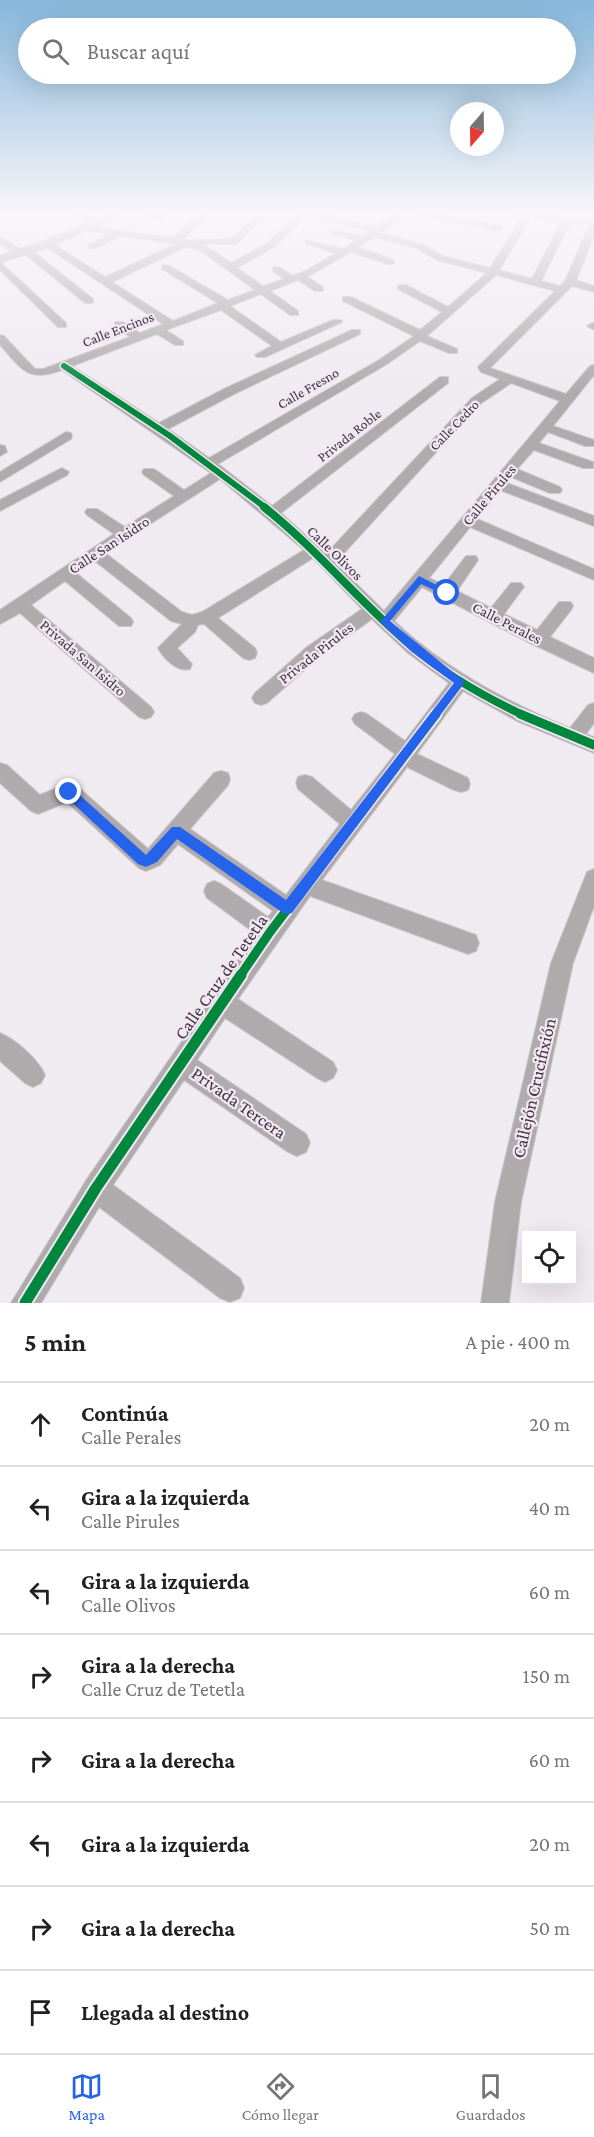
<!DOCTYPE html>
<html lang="es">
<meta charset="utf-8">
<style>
:root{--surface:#fff;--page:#f2f2f2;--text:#202124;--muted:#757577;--line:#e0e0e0;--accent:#2563eb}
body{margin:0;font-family:"Crimson Pro",serif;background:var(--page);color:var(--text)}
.controls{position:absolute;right:18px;bottom:18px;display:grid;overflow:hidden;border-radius:0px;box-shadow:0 6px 24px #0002}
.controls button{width:54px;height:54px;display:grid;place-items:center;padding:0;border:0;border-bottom:2px solid var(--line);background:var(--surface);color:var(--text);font:30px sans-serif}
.compass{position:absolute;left:450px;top:102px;width:54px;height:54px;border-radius:50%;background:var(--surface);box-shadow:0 6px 24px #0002;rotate:200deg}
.stop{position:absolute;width:18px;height:18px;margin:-14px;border:4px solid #2563eb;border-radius:50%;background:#fff}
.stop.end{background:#2563eb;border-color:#fff;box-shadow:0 2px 6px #0008}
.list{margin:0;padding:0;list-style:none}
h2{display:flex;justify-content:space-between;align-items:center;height:78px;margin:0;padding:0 24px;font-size:26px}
h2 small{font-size:20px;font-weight:400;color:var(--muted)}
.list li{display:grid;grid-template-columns:39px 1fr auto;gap:18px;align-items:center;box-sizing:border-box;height:84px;padding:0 24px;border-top:2px solid var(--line)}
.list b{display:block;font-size:22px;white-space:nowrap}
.list p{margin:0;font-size:20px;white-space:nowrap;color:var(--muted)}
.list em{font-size:20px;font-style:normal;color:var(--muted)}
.icon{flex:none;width:33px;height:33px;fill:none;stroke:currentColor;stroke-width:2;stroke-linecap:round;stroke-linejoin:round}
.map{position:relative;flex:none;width:594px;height:1303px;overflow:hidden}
.search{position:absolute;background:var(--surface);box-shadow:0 6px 24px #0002;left:18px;right:18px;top:18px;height:66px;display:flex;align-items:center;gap:15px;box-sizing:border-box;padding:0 21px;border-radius:33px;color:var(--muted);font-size:22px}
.sheet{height:750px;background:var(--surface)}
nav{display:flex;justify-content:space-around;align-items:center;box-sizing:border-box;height:84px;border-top:2px solid var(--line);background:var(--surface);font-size:16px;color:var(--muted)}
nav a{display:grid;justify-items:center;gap:3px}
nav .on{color:var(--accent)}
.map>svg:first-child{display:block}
</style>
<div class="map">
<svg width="594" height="1303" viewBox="0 0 594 1303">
<rect width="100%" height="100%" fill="#f0eaf1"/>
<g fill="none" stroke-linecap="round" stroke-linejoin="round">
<defs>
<path id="minor" d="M78,211L102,221L104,223L96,225L68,212Z
M130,211H149L165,216L161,219Z
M203,211H212L182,240L231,239L256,216L263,218L236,244H198L206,246L231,263L268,243L301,211H312L378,227L395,211H404L389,228L381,233L424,245L443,256L490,268L523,216L502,211H525L594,221V236L576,280L594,286V292L572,286L490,368L566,394L590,366L594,365V375L553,426L594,440V446H585L548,432L539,443L593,462V468H583L534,450L517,469L560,487L562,490L560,493H550L511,477L507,483L594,516V526L500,490L477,519L594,569V580L470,527L429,578L444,585L466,556H476L478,560L457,591L491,608L511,583H521L524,587L521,591L504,614L537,630L559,602H571L573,606L571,610L550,637L594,658V673L532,644L422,587L394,621C445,669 505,701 570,728L588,705L594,703V723L586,734L594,737V753L517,721L463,691L417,754L468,778L470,784L468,790L461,792L454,790L407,767L322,880L476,935L479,943L476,951L468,954L310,896L238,999L333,1062L337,1070L333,1078L325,1082L317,1078L225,1018L197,1060L306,1134L310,1143L306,1152L297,1156L288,1152L184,1080L113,1185L240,1278L244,1288L240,1298L230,1302L220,1298L99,1207L41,1303H11L87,1179L256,934L207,898L204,891L207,884L214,881L221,884L268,917L273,911L178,844L160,865L146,871L139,868L67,802L38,814L31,811L0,783V763L7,765L40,795L66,784L79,788L148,849L214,773L221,771L228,773L230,779L228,785L190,829L286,895L340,824L298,789L296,783L298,777L305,775L312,777L351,810L395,754L355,724L352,719L355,714L361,712L367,714L405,741L449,683L408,653L372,619L319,657L267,703L261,705L255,703L252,698L255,693L307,647L362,609L313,558L218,618L255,648L257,653L255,658L249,660L243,658L204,624L198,625L195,632L177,648L192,664L190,669C178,673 163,658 158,648L182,624L171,621L95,561L76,573L131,618L133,622L131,626H119L65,581L31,605L151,707L154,712L151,717L145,719L139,717L20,613L0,624V610L114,534L87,515L85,512L87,509H97L125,527L174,496L144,475L142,472L144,469H154L184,490L211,473L62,370C27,383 22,369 0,345V335L4,336L35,369H43L130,337L115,326V322H123L140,333L163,324L42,244L50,242L105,277L176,244L121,236L93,249L88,246L90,244L110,234L84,230V226L173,238ZM307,215L370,231L363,236L332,230V234L357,240L343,249L306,240V244L336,253L307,270L293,276L279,267H273V271L284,279L263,286L237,268L274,247ZM531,217L561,222L532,279L499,270ZM570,223L589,226L565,281L560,286L541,281ZM375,237L418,249L437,260L487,273L448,307L406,285H398V289L442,312L420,330L351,297H343V301L414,336L379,360L209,458L168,429L234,394L360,334V330H352L226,388L159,423L72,366L157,334L175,345H183V341L166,330L221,310L272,346L255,355L257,357H265L342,322L341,320H333L281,342L230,306L261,294L290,315H298V311L270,291L298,280L315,291H323V287L307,277L351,252L388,264H394V260L358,247ZM186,247L200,250L255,290L228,300L168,265H162V269L218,303L173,321L112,282ZM496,275L555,291L478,367L481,372L500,379L472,398L326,554L281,513L448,383V377H440L272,506L218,464L387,364L420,341L449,353H457V349L427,336ZM511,383L560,401L384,611L335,563L480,404ZM220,479L304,550L202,612L192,615L182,612L105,553Z
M424,211L499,225L504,228L499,231L421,216V212Z
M0,237L23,250L30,249L93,299V303H85L25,254L18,255L0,244Z
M0,262L66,323V327H58L0,270Z
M592,323H594V330L587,326Z
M66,432L71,433L72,436L71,439L0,482V472Z
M0,445L5,446L7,452L0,456Z
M62,468L69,472L67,475L0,511V500Z
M594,869V906L573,963L521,1202L509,1303H481L495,1202L551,963L587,872Z
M0,1033C16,1040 38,1059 45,1075L41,1083L33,1087L25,1083L0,1061Z"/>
<path id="major" d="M115,211H131L51,247L0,263V255L43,241Z"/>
</defs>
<use href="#minor" stroke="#cbc7cc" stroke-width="2"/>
<use href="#major" stroke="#cbc7cc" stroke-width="1"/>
<use href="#minor" fill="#afabac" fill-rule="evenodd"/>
<use href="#major" fill="#b2aeb0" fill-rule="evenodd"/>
<defs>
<path id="cycleway-far3" d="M64,366L170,436L266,508"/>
<path id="cycleway-far2" d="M264,507C318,550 361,604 414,648C447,676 485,697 523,715
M435,715L460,682"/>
<path id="cycleway-far1" d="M520,714L594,745
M240,976L270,932L436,714"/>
<path id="cycleway" d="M25,1303L96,1188L241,975"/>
</defs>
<use href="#cycleway-far3" stroke="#f3e7f4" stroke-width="9"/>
<use href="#cycleway-far2" stroke="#f3e7f4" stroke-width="11"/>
<use href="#cycleway-far1" stroke="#f3e7f4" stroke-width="13"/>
<use href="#cycleway" stroke="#f3e7f4" stroke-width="15"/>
<use href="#cycleway-far3" stroke="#00873e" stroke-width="6"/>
<use href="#cycleway-far2" stroke="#00873e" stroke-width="8"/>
<use href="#cycleway-far1" stroke="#00873e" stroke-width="9"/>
<use href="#cycleway" stroke="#00873e" stroke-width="11"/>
</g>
<linearGradient id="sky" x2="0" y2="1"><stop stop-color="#85b6db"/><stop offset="0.54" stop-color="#f8f6f9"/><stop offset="1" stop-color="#f8f6f9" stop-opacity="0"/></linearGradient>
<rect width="594" height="394" fill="url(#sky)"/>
<path fill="#2563eb" d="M419,576L452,593L447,596L421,584L390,621L465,682L292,913L287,914L283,913L177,839L157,862L146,867L138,864L65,796V789H73L146,855L172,827H180L286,900L454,683L412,652L380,622Z"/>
<g text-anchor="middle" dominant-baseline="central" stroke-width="4.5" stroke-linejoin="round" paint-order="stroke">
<g font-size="14" fill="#3a363b" stroke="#f3e7f4">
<text transform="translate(118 329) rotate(-21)">Calle Encinos</text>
<text transform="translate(308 388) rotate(-30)">Calle Fresno</text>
<text transform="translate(454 425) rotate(-46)">Calle Cedro</text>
<text transform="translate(349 435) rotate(-38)">Privada Roble</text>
</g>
<g font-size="15" fill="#3a363b" stroke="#f3e7f4">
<text transform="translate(489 495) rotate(-50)">Calle Pirules</text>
<text transform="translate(109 545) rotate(-33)">Calle San Isidro</text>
<text transform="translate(335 553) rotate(44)">Calle Olivos</text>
<text transform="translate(507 623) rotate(27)">Calle Perales</text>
<text transform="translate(316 653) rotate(-38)">Privada Pirules</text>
<text transform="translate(83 658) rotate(41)">Privada San Isidro</text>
</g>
<g font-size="18" fill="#3a363b" stroke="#f3e7f4">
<text transform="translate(221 977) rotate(-55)">Calle Cruz de Tetetla</text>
<text transform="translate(534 1088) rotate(-77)">Callejón Crucifixión</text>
<text transform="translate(239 1103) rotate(35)">Privada Tercera</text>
</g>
</g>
</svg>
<div class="controls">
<button><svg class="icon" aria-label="locate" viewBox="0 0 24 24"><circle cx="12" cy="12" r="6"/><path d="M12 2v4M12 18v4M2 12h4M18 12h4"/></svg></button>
</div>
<svg class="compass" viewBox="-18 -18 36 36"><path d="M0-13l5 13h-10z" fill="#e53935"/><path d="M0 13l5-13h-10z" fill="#757577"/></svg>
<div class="stop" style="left:447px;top:593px"></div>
<div class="stop end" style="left:69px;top:792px"></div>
<div class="search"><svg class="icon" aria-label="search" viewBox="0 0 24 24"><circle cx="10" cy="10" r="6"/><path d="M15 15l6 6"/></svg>Buscar aquí</div>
</div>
<section class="sheet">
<h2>5 min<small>A pie · 400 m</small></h2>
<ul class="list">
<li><svg class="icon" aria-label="ahead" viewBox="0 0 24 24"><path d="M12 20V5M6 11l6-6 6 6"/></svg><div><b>Continúa</b><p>Calle Perales</p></div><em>20 m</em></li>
<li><svg class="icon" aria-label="left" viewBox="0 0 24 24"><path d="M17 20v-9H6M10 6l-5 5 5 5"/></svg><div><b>Gira a la izquierda</b><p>Calle Pirules</p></div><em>40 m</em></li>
<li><svg class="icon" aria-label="left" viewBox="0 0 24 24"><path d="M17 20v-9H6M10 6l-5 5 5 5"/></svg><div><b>Gira a la izquierda</b><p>Calle Olivos</p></div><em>60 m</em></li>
<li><svg class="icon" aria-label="right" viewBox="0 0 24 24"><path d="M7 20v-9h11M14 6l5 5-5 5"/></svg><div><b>Gira a la derecha</b><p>Calle Cruz de Tetetla</p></div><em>150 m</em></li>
<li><svg class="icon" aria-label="right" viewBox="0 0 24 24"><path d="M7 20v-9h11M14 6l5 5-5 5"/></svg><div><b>Gira a la derecha</b></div><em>60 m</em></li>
<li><svg class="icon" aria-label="left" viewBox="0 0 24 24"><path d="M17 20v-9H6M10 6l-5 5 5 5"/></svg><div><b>Gira a la izquierda</b></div><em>20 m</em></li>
<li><svg class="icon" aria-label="right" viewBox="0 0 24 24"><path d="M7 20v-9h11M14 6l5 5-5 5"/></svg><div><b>Gira a la derecha</b></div><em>50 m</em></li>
<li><svg class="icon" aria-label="arrive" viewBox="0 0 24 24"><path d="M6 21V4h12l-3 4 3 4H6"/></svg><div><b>Llegada al destino</b></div></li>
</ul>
</section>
<nav>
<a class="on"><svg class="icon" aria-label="map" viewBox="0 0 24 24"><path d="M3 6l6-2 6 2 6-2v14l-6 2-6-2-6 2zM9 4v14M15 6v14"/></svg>Mapa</a>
<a><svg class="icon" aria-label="directions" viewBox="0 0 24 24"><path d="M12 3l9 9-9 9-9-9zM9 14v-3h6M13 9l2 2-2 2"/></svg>Cómo llegar</a>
<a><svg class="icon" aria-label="saved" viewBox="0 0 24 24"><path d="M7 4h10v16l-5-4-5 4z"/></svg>Guardados</a>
</nav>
